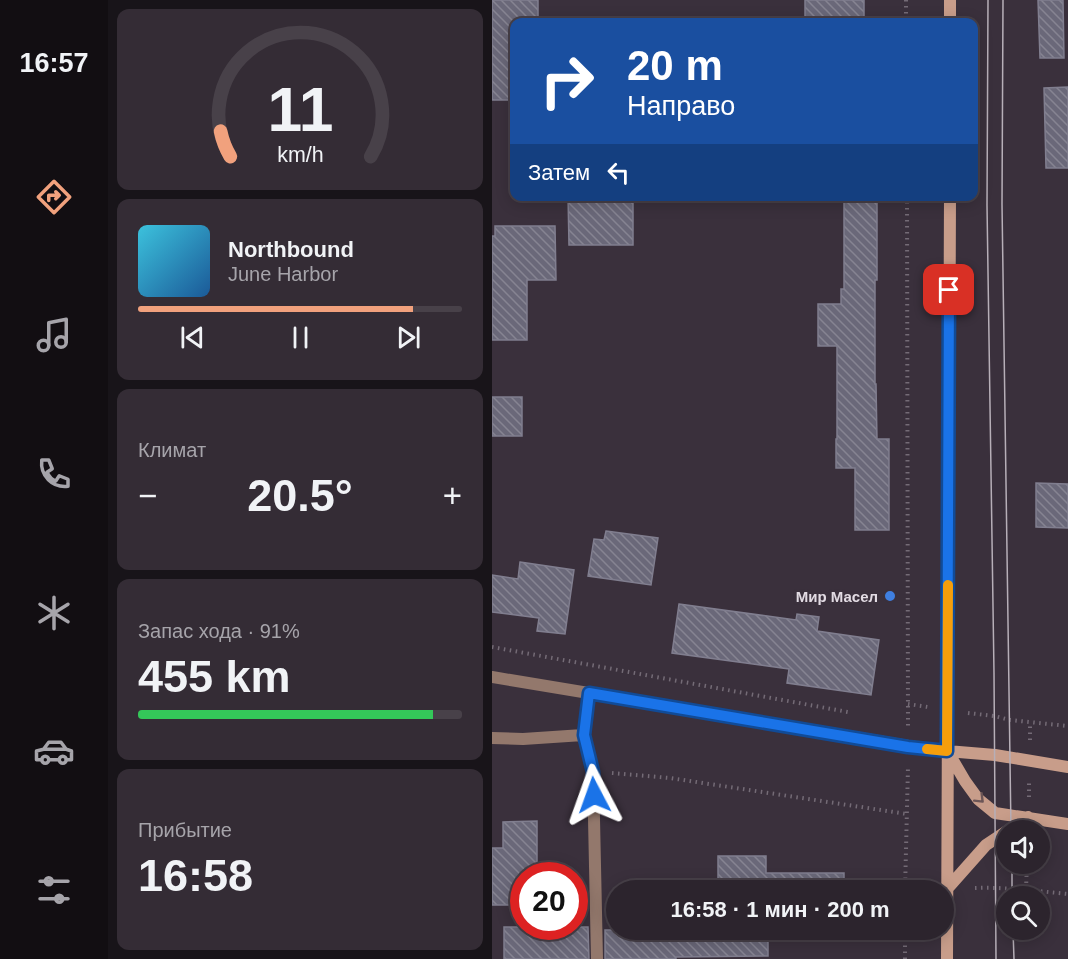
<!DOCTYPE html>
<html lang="ru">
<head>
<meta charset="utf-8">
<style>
	:root { --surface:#2c242d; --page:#342c35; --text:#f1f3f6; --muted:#a6a4aa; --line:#484149; --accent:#f1a17d }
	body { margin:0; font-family:Arial,sans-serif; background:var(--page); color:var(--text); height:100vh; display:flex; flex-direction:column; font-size:22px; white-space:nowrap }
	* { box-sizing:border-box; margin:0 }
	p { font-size:20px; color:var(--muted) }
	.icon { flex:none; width:33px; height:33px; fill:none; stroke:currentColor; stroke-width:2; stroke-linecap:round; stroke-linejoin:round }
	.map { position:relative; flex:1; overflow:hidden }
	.panel { display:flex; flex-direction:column; gap:9px; padding:9px; background:#181419; width:384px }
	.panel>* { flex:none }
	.top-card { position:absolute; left:18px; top:18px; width:468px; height:183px; border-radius:12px; box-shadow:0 3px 15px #0003,0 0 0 2px var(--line); background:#1a4fa0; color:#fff; overflow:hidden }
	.buttons { position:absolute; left:504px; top:820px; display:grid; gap:12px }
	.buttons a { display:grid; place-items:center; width:54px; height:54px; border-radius:50%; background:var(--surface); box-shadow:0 3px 15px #0003,0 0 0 2px var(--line); font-size:30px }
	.speed { position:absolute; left:18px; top:862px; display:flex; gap:12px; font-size:30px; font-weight:700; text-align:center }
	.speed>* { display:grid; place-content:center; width:78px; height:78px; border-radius:50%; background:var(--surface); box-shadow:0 3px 15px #0003,0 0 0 2px var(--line); line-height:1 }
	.speed .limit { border:9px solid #d22; background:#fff; color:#111 }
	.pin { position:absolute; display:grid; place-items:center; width:51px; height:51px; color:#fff; margin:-26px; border-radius:12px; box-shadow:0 3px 9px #0006 }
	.me { position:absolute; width:66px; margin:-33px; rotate:356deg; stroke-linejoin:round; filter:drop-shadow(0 0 4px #0008) }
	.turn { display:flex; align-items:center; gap:21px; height:126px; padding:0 18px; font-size:27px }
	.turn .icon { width:78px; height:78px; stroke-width:2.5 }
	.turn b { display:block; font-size:42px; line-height:51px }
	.then { display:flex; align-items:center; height:57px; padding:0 18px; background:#0003; gap:12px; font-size:22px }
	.big { font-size:45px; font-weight:700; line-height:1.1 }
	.panel .widget { flex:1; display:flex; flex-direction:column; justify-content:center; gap:9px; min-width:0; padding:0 21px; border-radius:12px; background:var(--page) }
	.panel .dial { align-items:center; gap:0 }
	.dial svg { height:156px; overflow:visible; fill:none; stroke:var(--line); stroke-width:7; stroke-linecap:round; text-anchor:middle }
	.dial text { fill:var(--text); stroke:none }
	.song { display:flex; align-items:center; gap:18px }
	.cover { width:72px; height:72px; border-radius:9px; background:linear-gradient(135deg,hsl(190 70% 55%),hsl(210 70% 35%)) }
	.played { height:6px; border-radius:3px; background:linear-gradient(90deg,var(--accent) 85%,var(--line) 85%) }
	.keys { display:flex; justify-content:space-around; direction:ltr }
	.heat { display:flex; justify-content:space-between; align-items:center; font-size:33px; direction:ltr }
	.charge { height:9px; border-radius:4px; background:linear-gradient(90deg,#34c759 91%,var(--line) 0) }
	.trip { position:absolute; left:114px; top:880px; width:348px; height:60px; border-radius:30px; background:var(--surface); box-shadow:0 3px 15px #0003,0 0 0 2px var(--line); font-weight:700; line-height:60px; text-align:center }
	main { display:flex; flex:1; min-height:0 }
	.dock { display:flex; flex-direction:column; width:108px; justify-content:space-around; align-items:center; background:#120e12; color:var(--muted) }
	.dock .icon { width:42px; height:42px }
	.dock .on { color:var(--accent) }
	.dock b { font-size:27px; color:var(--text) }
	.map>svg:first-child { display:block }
	.building { fill:url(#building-back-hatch); stroke:#807e8f; stroke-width:1.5 }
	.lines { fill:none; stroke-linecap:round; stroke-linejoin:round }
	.path { stroke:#746b76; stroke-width:4; stroke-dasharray:1.5 4.5; stroke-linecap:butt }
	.service { stroke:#93786c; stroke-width:12 }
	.minor { stroke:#93786c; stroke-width:12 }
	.secondary { stroke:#c89d8a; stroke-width:12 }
	.tram { stroke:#b7afb8; stroke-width:1.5 }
	.oneway { stroke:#6c5657 }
	.route-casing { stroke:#114b97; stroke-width:15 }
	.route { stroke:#1a73e8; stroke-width:10 }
	.slow { stroke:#f59e0b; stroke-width:10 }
	.shop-dot { fill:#3f7fe0; stroke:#3a303c; stroke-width:2 }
	.labels { text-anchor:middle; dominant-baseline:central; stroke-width:6; stroke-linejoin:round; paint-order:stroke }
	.poi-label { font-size:15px; font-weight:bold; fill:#e2dbe3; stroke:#3a303c; text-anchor:end }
</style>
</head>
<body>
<main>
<nav class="dock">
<b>16:57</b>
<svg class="icon on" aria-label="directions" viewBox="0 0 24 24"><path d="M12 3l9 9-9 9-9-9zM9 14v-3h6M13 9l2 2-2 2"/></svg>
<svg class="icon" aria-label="music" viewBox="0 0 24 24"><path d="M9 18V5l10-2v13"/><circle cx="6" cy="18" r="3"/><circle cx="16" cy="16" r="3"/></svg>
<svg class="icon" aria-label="phone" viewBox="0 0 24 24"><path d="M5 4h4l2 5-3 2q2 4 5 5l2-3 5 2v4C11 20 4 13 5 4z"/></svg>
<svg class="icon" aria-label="climate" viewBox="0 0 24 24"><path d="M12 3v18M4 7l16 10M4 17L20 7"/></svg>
<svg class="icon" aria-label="car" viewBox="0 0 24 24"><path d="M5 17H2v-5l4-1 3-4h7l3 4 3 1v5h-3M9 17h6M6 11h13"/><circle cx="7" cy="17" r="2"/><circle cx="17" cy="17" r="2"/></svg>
<svg class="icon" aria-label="filters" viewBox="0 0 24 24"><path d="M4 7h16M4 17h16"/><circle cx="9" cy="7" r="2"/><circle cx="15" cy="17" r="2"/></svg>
</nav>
<section class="panel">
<div class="widget dial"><svg viewBox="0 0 100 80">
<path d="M14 69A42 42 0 1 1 86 69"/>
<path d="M14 69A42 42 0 0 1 9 56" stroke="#f1a17d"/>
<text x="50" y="56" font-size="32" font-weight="700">11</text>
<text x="50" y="72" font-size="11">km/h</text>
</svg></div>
<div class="widget">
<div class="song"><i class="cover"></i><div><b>Northbound</b><p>June Harbor</p></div></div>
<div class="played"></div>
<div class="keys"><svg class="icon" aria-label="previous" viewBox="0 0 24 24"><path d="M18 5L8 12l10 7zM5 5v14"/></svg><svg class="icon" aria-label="pause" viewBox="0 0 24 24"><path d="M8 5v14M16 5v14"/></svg><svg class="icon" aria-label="next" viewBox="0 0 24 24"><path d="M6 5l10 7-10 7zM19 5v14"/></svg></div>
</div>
<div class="widget"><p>Климат</p>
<div class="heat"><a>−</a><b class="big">20.5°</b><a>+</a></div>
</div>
<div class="widget"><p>Запас хода · 91%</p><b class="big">455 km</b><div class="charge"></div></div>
<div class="widget"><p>Прибытие</p><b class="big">16:58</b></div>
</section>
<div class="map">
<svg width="576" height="959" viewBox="0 0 576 959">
	<defs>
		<pattern id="building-back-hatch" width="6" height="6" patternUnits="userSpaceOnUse" patternTransform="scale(1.5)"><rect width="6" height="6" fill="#6a6879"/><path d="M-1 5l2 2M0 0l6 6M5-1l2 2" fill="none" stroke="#868492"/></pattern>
	</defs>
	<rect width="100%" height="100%" fill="#3a303c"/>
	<path class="building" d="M0 0H46V22H22V100H0Z
		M313 0H372V22H313Z
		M546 0H571L572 58H548Z
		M576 87V168H554L552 88Z
		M76 196H141V245H77Z
		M352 196H385V280H383V384H384L385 439H397V530H363V468H344V439H345V346H326V304H349V289H352Z
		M3 226H63L64 280H35V340H0V236H3Z
		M0 397H30V436H0Z
		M544 483 576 484V528L544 527Z
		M114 531 166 538 159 585 96 576 102 539 112 540Z
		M28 562 82 570 73 634 45 631 47 618 0 612V575L26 579Z
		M187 604 304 620 305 614 327 617 325 631 387 640 379 695 295 683 297 669 180 653Z
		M45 821V876H32V905H0V848H11V822Z
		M226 856H274V873H352V891H226Z
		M12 927H96L97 959H12Z
		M113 930H353V933H276V956L184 957V959H113Z"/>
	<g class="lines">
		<path class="path" d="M414 0V22
			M415 196 416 727
			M0 647 356 712
			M416 704 436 707
			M476 713 502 716 518 720 576 726
			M538 740V722
			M120 773 178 778 415 814
			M537 797V781
			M483 888C514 887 545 891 576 894
			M534 889 535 864
			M413 890H436
			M413 891 416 767
			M413 959V930"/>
		<path class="service" d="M97 693 91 735 101 772 105 959
			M0 738 31 739 91 735"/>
		<path class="minor" d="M0 677 416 746 455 751"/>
		<path class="secondary" d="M458 22V0
			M455 751 503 755 576 767
			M456 752 473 781 486 799 503 813 576 824
			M455 889 494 845 536 817
			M455 959 458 196"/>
		<path class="tram" d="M496 0 495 205 502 673 504 959
			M511 0 510 204 519 831
			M520 864V897
			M521 930 522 959"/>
	</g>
	<defs><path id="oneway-chevron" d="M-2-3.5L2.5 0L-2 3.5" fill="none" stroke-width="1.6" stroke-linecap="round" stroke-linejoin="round" transform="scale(1.5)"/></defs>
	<use class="oneway" href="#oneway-chevron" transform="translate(488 799) rotate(45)"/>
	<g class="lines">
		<defs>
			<path id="route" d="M102 795 101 772 92 735 97 693 416 747 455 751 457 290"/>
		</defs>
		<use href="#route" class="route-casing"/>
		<use href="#route" class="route"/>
		<path class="slow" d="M435 749 455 751 456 585"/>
	</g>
	<circle class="shop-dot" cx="398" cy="596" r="6"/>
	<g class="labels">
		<g class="poi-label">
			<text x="386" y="596">Мир Масел</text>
		</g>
	</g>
</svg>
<div class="buttons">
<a><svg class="icon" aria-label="sound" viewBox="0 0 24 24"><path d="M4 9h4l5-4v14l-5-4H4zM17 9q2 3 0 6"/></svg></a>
<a><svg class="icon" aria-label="search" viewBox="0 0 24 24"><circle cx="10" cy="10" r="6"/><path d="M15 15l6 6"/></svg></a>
</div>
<div class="speed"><div class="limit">20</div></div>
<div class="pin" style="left:457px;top:290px;background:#d93025"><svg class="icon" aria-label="arrive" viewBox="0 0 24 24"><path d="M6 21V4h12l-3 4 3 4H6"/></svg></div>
<svg class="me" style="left:102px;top:795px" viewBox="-20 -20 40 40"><path d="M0-17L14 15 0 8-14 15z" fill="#1a73e8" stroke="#fff" stroke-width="4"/></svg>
<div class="trip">16:58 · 1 мин · 200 m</div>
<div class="top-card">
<div class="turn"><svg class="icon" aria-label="right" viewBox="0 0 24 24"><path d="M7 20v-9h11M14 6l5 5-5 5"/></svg><div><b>20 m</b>Направо</div></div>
<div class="then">Затем<svg class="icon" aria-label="left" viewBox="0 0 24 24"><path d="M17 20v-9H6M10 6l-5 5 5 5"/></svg></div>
</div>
</div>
</main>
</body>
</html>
